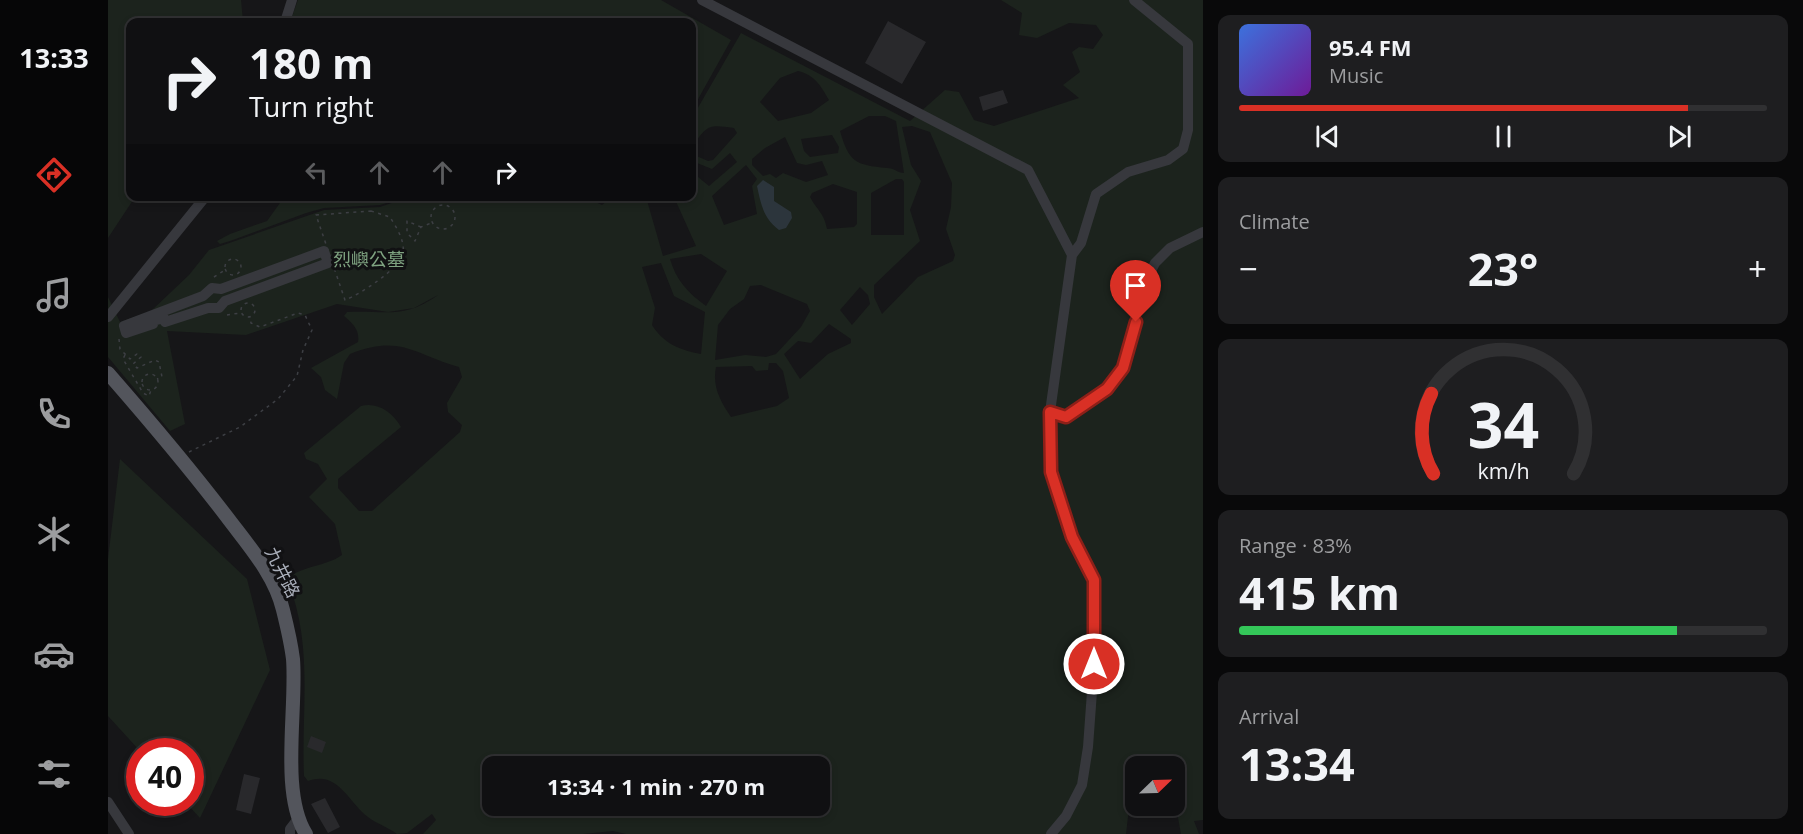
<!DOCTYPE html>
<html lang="en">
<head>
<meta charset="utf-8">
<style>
	:root { --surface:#101012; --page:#1e1e20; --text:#f1f3f6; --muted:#9c9d9f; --line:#303032; --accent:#d93025 }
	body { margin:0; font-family:"Open Sans","Noto Sans TC",sans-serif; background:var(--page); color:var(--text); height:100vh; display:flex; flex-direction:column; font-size:22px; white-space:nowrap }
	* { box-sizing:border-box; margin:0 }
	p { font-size:20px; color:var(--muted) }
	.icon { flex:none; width:33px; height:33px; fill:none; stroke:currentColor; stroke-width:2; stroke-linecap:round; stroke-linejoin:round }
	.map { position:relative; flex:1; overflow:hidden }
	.drawer { display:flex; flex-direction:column; gap:15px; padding:15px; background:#09090a; width:600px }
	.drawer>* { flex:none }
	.top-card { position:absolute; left:18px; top:18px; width:570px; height:183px; border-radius:12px; box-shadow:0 3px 9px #0003,0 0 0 2px var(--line); background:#101012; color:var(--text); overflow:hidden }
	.needle { width:39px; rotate:67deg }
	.buttons { position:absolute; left:1017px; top:756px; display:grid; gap:12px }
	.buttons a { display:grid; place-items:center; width:60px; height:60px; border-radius:12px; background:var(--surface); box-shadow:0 3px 9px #0003,0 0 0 2px var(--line); font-size:30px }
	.speed { position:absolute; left:18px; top:738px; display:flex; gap:12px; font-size:30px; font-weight:700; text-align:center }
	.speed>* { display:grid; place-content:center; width:78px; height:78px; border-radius:50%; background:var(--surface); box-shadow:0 3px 9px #0003,0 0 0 2px var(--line); line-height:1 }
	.speed .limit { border:9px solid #d22; background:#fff; color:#111 }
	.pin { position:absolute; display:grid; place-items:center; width:51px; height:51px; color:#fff; margin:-62px -26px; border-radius:50% 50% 50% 0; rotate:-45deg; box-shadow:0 0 6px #0007 }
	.pin .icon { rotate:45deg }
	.me { position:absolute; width:66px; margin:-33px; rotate:0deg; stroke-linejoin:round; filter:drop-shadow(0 0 4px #0008) }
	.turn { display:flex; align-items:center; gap:21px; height:126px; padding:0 24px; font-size:27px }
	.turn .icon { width:78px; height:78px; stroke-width:2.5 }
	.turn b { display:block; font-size:42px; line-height:51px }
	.lanes { display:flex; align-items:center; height:57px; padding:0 24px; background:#0003; justify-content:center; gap:30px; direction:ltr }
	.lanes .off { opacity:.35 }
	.big { font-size:45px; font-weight:700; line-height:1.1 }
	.drawer .widget { flex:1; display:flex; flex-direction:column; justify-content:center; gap:9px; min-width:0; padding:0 21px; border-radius:12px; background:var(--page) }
	.drawer .dial { align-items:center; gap:0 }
	.dial svg { height:156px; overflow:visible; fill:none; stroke:var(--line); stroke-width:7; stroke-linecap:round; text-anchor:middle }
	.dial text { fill:var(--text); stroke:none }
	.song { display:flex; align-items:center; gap:18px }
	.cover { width:72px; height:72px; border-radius:9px; background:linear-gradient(135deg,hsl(220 70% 55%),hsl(280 70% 35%)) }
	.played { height:6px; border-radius:3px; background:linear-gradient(90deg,var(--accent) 85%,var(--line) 85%) }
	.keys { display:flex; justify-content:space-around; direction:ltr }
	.heat { display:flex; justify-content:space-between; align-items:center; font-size:33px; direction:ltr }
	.charge { height:9px; border-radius:4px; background:linear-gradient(90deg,#34c759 83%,var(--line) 0) }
	.trip { position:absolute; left:374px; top:756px; width:348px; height:60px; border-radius:12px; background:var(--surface); box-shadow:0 3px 9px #0003,0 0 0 2px var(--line); font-weight:700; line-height:60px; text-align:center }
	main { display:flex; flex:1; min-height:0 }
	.menu { display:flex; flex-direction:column; width:108px; justify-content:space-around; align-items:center; background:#060607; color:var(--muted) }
	.menu .icon { width:42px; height:42px }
	.menu .on { color:var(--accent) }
	.menu b { font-size:27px; color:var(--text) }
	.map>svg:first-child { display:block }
	.green { fill:#1c231d; fill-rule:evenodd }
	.water { fill:#2c353c }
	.building { fill:#29292c }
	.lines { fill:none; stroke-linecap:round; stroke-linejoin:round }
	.path { stroke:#3d3f44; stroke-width:1.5; stroke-dasharray:3 4.5; stroke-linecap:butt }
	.minor { stroke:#37383d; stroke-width:10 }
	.major { stroke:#53555c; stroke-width:14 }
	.route-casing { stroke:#8d1f18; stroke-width:15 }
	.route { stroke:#d93025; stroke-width:10 }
	.labels { text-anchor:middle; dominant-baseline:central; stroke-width:6; stroke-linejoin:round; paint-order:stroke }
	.park-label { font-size:18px; fill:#7fa381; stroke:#111113 }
	.street-label { font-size:18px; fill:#a8adb8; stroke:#111113 }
</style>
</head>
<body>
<main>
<nav class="menu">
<b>13:33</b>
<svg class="icon on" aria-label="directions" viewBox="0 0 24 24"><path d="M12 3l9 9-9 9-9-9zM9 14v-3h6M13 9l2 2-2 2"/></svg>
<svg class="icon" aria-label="music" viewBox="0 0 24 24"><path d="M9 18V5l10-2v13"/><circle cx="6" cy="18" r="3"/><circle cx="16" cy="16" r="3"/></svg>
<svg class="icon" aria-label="phone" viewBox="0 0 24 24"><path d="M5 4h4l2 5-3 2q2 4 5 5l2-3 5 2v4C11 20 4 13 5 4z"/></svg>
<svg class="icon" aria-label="climate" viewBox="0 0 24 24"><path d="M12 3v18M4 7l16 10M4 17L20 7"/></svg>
<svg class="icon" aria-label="car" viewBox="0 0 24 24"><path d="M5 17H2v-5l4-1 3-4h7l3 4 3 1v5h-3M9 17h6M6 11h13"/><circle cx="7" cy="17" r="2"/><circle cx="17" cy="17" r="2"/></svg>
<svg class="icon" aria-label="filters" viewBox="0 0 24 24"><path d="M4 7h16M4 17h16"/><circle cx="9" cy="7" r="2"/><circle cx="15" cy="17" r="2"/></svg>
</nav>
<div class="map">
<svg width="1095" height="834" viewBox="0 0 1095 834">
	<rect width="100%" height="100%" fill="#161618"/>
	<path class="green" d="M0 0H133L135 22H22V196L27 197 0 238Z
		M190 0H553L623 40 584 110V22H182Z
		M893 0H1095V820L1086 821 1091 834H1073L1067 801 1066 766H1028L1027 796 1021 808 1018 834H518L505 831 475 834H315L328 820 324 814 299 833 289 834C280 827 269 824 260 817 240 802 230 770 200 781L196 776C193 708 206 645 179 579 195 565 217 567 234 555L227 524 201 497 219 479 210 464 198 459 196 453 253 406C270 402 284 412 293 427L230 479V488L251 511H264L352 432 354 425 340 412 339 403 354 377 351 367C305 354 293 334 242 354L236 363 229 399 217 390 213 377 203 368 250 342C252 330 245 324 236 316L239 312C277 310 295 320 330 295L306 308 280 312 229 304 138 335 59 331 77 424 62 431 0 357V297L12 322 43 311 81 275 101 250 216 210 272 207 301 197H348L353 200 361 196 476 197 494 205 504 197H538L555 256 588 246 566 197 584 196V172L601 186 629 162 622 153 604 169 584 161V154L600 161 605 160 629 133 626 128C600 124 600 125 584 146V118L633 33 802 121 837 90 851 92 866 120 886 126 971 98 955 85 972 72 964 52 971 47 985 49 995 35 988 25 961 23 929 38 911 35 914 13ZM690 71C707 75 713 86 721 100L703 113 670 121 652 102 672 78ZM761 116H777L788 121 796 173C790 173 786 168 779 168 747 165 741 162 732 131ZM804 126 822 132 844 183 843 207 838 229 847 255 845 261 810 277 774 314 766 297V285L812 241 802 210 813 181 803 165 794 127ZM724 135 731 147 730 153 702 157 696 151 693 139ZM677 137 689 163 698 165 714 161 720 175 698 182 675 173 668 178 662 174 655 176 644 165V159L657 148ZM638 165 649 179 644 186 649 214 616 225 604 196ZM788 179H794L796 182V235H763V193ZM725 184 749 192V224L746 227 719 229C716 213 709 210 702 197L704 193ZM593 254 619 271 598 306C580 293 568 280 562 259ZM553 263 566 296 597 312 593 354C572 350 556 344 544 325L547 308 534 267ZM653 285 699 304 702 311 693 327 668 354 658 357 637 355 607 360 610 325 622 309 636 299 642 286ZM752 287 760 295 762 304 744 325 732 310ZM721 324 743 339V343L720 354 692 379 676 354 690 341 703 343ZM661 363H668L675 371 681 398 669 406 623 417C612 401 604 386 608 367L644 366 648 371 660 370ZM384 766H711V806H384Z
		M177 196H299V197L272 205 216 208 198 213 122 241 112 244 109 241 122 234 159 221Z
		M12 459 139 579 162 670 92 818 78 803 82 802V752L32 751 0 716V559Z"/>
	<path class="water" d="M655 180 666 187V201L683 212 684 218 678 228 671 230C655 218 653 204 649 186Z"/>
	<path class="building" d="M780 21 818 42 794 84 757 63Z
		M895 90 900 103 875 111 871 97Z
		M203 736 218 742 214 753 199 747Z
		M136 774 152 778 143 814 128 810Z
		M217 798 232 827 220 833 203 804Z"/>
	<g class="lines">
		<path class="path" d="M323 217a12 12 0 1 1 24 0a12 12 0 1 1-24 0Z
			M263 211 282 217C288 227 297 240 295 253 293 268 251 295 237 300L208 215Z
			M313 227 299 221V233L307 241 313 227 323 223
			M117 267a8 8 0 1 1 16 0a8 8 0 1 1-16 0Z
			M106 277 117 270
			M133 310a7 7 0 1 1 14 0a7 7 0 1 1-14 0Z
			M119 315 132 313
			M11 339 12 349 22 359 29 354 33 357 25 364 29 368 47 360 51 362 54 377 49 379
			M17 355 15 359 35 393 41 396 43 390
			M34 382a8 8 0 1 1 16 0a8 8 0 1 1-16 0Z
			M81 452 132 427 170 399 189 376 195 350 204 330 197 315 190 313 152 327 143 323 142 318"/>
		<path class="minor" d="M594 0 920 170 964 255 942 412 943 472 964 537 986 580V664L980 747 974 785 958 816 943 834
			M177 22 184 0
			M216 251 220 263 117 301 111 308H100L57 322 56 318 45 321V324L18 333 16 326 95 296 104 288 113 289Z
			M964 255 973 243 988 194 1020 172 1060 160 1075 149 1080 130V44L1026 0
			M0 317 98 196
			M942 412 958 417 999 389 1015 368 1035 287 1047 263 1062 248 1095 232
			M0 802 21 834
			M182 834V829L189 820"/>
		<path class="major" d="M0 373C41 420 81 467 119 517 140 545 167 575 175 610 179 626 183 643 185 659 189 709 172 793 198 834"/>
	</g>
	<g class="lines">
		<defs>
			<path id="route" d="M986 664V580L964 537 943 472 942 412 958 417 999 389 1015 368 1028 322"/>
		</defs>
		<use href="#route" class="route-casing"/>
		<use href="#route" class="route"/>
	</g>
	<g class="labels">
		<g class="park-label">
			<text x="261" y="259">烈嶼公墓</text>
		</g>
		<g class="street-label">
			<text transform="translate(175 572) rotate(63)">九井路</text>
		</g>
	</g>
</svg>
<div class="buttons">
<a><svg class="needle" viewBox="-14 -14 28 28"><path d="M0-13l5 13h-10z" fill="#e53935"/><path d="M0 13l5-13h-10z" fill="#9c9d9f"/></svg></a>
</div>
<div class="speed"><div class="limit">40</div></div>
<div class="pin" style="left:1028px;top:322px;background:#d93025"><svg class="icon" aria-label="arrive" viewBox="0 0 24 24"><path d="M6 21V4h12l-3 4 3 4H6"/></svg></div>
<svg class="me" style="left:986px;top:664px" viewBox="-20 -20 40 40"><circle r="17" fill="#d93025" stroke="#fff" stroke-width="3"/><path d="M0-11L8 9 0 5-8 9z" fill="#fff"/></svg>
<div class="trip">13:34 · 1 min · 270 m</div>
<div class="top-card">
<div class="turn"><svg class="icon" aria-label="right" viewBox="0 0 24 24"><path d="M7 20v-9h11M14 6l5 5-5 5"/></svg><div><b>180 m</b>Turn right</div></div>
<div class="lanes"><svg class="icon off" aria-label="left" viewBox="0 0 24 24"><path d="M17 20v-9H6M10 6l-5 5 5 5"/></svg><svg class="icon off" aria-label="ahead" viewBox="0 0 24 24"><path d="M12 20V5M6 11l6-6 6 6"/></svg><svg class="icon off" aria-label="ahead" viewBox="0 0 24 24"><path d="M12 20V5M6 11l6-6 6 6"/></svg><svg class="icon" aria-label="right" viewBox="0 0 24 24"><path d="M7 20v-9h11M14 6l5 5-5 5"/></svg></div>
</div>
</div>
<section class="drawer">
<div class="widget">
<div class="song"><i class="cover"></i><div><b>95.4 FM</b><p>Music</p></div></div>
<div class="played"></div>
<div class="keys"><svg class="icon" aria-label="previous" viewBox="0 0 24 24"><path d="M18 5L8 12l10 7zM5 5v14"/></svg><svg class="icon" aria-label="pause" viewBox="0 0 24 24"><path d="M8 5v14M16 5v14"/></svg><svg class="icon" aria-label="next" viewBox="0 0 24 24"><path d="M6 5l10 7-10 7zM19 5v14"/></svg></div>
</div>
<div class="widget"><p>Climate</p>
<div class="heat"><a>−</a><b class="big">23°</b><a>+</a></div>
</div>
<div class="widget dial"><svg viewBox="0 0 100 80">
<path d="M14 69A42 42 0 1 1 86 69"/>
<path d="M14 69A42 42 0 0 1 13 28" stroke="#d93025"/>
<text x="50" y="56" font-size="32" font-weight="700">34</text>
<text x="50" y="72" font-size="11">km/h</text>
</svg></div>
<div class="widget"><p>Range · 83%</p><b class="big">415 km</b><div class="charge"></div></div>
<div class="widget"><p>Arrival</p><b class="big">13:34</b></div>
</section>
</main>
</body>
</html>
